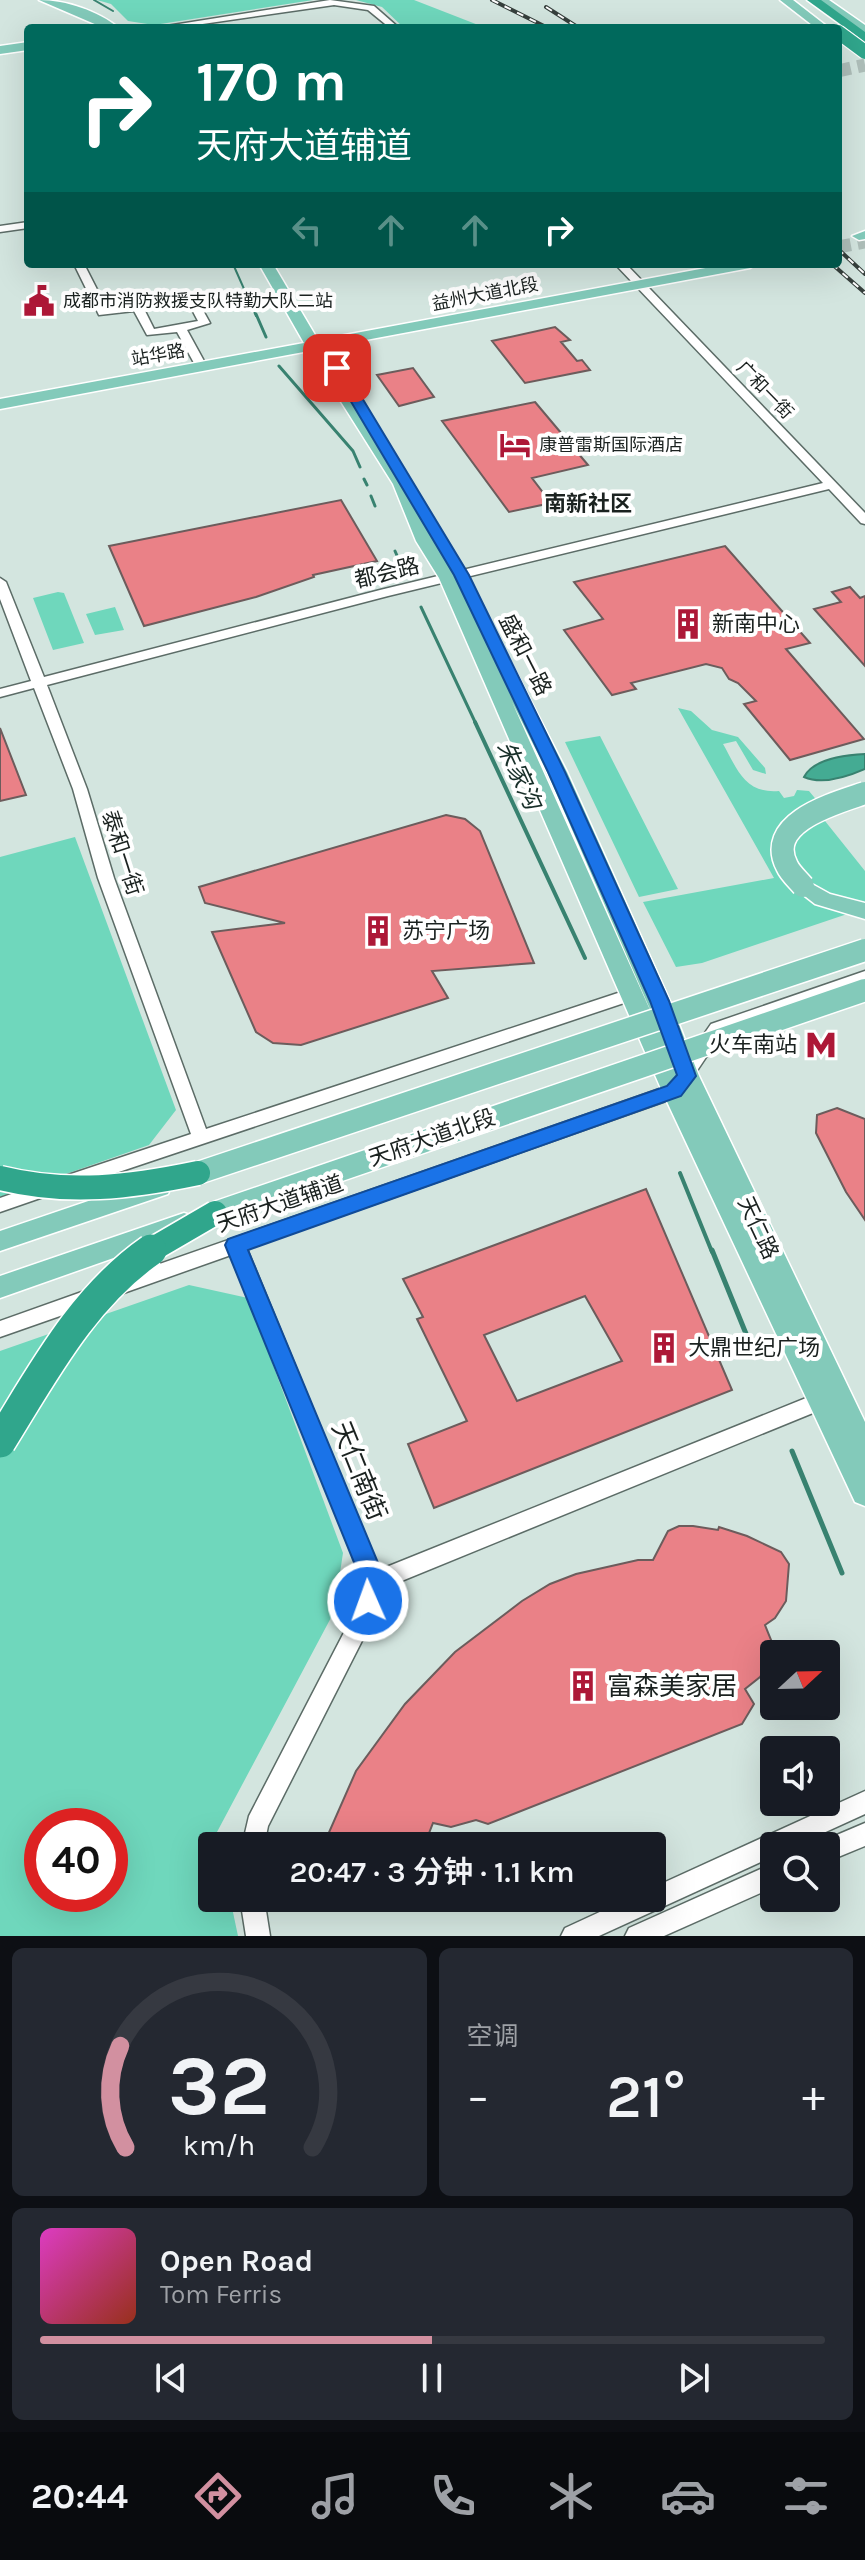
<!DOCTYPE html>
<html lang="zh">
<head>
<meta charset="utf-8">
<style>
	:root { --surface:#171b24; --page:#242831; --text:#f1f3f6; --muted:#9ea1a6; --line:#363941; --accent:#d290a0 }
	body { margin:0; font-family:Karla,"Noto Sans SC",sans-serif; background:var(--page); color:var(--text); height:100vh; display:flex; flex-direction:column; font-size:30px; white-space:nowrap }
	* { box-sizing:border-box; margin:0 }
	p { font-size:26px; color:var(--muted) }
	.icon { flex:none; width:44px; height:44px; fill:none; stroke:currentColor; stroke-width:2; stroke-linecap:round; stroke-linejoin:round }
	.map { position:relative; height:1936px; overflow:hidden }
	.sheet { display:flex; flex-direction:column; gap:12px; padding:12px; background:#0d0f14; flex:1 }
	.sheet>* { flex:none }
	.hud { position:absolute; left:24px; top:24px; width:818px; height:244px; border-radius:8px; box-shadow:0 8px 32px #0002; background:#00695c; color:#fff; overflow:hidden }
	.needle { width:52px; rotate:68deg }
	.buttons { position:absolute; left:760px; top:1640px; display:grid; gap:16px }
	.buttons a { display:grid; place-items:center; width:80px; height:80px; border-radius:8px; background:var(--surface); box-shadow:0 8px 32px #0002; font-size:40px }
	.speed { position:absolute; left:24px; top:1808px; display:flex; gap:16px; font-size:40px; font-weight:700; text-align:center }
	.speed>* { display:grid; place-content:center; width:104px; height:104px; border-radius:50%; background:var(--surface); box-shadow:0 8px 32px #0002; line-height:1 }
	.speed .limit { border:12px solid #d22; background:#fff; color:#111 }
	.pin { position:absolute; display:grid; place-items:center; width:68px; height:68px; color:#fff; margin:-34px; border-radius:16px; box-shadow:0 4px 12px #0006 }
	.me { position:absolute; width:88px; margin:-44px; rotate:358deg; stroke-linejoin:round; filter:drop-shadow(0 0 6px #0008) }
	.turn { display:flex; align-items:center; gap:28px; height:168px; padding:0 40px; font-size:36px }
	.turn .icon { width:104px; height:104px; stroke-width:2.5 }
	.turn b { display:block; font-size:56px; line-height:68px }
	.lanes { display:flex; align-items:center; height:76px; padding:0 40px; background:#0003; justify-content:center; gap:40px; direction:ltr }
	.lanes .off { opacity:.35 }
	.big { font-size:60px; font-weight:600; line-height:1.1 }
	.sheet .tile { flex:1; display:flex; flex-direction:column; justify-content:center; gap:12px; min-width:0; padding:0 28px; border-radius:12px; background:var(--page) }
	.sheet .dial { align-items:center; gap:0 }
	.dial svg { height:208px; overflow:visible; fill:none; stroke:var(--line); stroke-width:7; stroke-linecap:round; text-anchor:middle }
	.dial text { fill:var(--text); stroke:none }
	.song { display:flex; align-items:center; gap:24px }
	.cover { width:96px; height:96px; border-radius:12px; background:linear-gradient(135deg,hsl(310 70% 55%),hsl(10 70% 35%)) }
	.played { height:8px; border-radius:4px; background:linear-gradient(90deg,var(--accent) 50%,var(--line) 50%) }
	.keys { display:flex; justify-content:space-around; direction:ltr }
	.heat { display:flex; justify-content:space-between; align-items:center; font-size:44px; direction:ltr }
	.sheet .tiles { flex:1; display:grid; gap:12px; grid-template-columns:1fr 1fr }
	.tile:last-child { grid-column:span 2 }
	.trip { position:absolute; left:198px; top:1832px; width:468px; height:80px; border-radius:8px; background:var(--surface); box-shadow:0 8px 32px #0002; font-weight:600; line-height:80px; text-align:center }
	.dock { display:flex; height:128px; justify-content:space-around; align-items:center; background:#090b0e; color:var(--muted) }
	.dock .icon { width:56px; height:56px }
	.dock .selected { color:var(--accent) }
	.dock b { font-size:36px; color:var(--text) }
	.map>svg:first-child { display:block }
	.green { fill:#6fd7bc; fill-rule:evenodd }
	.water { fill:#44ab93; stroke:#388270; stroke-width:2 }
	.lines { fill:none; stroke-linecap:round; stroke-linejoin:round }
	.stream-far3 { stroke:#388270; stroke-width:2 }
	.stream-far2 { stroke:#388270; stroke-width:3 }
	.stream-far1 { stroke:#388270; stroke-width:4 }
	.stream { stroke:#388270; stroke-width:5 }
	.building { fill:#ea8187; stroke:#6c5c5c; stroke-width:2; fill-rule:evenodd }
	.major-tunnel { stroke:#aebeb9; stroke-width:13; stroke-dasharray:13 7; stroke-linecap:butt }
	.minor-casing { stroke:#5c6c67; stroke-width:3 }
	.major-casing { stroke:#fff; stroke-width:3 }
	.highway-casing { stroke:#fff; stroke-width:3 }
	.minor { fill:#fff; fill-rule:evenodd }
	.major { fill:#83caba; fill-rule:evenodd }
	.highway { fill:#30a68c; fill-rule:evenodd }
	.rail-casing { stroke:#363f3c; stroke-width:4 }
	.rail { stroke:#fff; stroke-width:2; stroke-dasharray:7; stroke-linecap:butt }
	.major-bridge-casing { stroke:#fff; stroke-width:25; stroke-linecap:butt }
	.highway-bridge-far2-casing { stroke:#fff; stroke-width:16; stroke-linecap:butt }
	.highway-bridge-far1-casing { stroke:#fff; stroke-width:27; stroke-linecap:butt }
	.highway-bridge-casing { stroke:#fff; stroke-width:34; stroke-linecap:butt }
	.major-bridge { stroke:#83caba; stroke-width:22 }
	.highway-bridge-far2 { stroke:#30a68c; stroke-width:14 }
	.highway-bridge-far1 { stroke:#30a68c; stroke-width:24 }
	.highway-bridge { stroke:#30a68c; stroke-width:31 }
	.route { fill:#1a73e8; stroke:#114b97; stroke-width:2 }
	.labels { text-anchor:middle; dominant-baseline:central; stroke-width:8; stroke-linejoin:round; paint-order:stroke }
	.far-street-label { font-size:18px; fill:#1b2220; stroke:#fff }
	.far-poi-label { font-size:18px; fill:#1b2220; stroke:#fff; text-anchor:start }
	.far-quarter-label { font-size:22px; font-weight:bold; fill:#1b2220; stroke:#fff }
	.street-label { font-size:22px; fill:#1b2220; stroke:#fff }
	.poi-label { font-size:22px; fill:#1b2220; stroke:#fff; text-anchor:start }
	.water-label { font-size:24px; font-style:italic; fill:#172e28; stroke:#fff }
	.near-street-label { font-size:26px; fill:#1b2220; stroke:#fff }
	.near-poi-label { font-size:26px; fill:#1b2220; stroke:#fff; text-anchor:start }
</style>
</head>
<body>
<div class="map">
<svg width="865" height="1936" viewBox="0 0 865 1936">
	<rect width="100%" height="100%" fill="#d3e5df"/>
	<path class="green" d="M97 0H313L154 25 128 21 111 4Z
		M356 0H414L486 28H404L382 7Z
		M58 592 64 593 84 643 53 650 33 598Z
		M115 607 124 630 95 635 86 614Z
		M678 708 691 711 712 730 738 737 765 768 766 774 753 770 736 741 723 744C737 768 744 794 779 791L784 798 794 796 797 790 809 791 819 803 797 819 825 821 865 871V908L702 963 676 967 643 902 774 878Z
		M600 736 678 889 639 897 565 742Z
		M75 837 176 1110 149 1145 0 1197V857Z
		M189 1285 248 1298 343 1553 334 1612 217 1832 219 1846H212V1898H230L238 1936H0V1351ZM42 1826H110V1894H42Z"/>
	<path class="water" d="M865 754V769C847 777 822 785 804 777 813 759 846 755 865 754Z"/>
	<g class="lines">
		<path class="stream-far3" d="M94 0 113 11
			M233 264 256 316"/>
		<path class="stream-far2" d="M256 314 266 337
			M279 366 353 451 360 467
			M364 479 367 485
			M371 496 375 506
			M395 551 402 567
			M421 607 476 724"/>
		<path class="stream-far1" d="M475 722 585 958
			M680 1173 712 1252"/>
		<path class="stream" d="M712 1250 753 1351
			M792 1451 842 1573"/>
	</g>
	<path class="building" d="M555 327 570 340 561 342 577 361 582 360 590 370 525 383 492 341Z
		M413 368 434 397 399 406 377 375Z
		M535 402 588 465 532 478 551 503 509 512 442 421Z
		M341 500 377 561 313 575 314 577 256 597 144 626 109 546Z
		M725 546 810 643 786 649 864 739 790 760 744 704 756 701 738 683 729 679 722 668 706 664 631 683 636 689 612 695 564 630 603 619 574 582Z
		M850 587 860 598 865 596V666L814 609 841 602 832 592Z
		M0 728 26 795 0 801Z
		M446 815 465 819 480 831 534 963 432 971 448 998 301 1045 273 1043 256 1032 212 932 285 923 205 903 199 887Z
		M837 1108 865 1119V1220L846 1192 816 1133 817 1115Z
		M646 1189 732 1390 434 1508 408 1444 467 1421 417 1319 423 1317 403 1279ZM585 1296 622 1361 517 1401 484 1335Z
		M693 1526 718 1530 719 1527 747 1536 781 1552 789 1564 786 1601 775 1618 765 1625 773 1645 771 1660 760 1677 745 1689 754 1704 742 1724 488 1824 476 1820 451 1827 433 1823 424 1846H323L356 1771 405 1704 455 1652 522 1601 550 1584 576 1574 638 1560H653L668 1531 679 1526Z"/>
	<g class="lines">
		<path class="major-tunnel" d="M838 71 865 65
			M838 247 865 242"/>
		<defs>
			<path id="minor" d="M330 0 374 6 399 28H390L368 10 334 5 175 28H154Z
				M28 222V228L0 232V226Z
				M74 264H84L107 309 195 296 210 323 187 330 204 361 202 363H194L177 332 147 335 134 311 99 315ZM188 302 198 321 154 329 144 309Z
				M615 264H626L865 513V524L861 523 829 489 388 596 47 685 87 789 114 878 206 1129 633 988 648 992 650 996 648 1000H633L68 1189 62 1187 59 1182 62 1177 191 1134 98 878 73 789 34 688 0 697V689L31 681 0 599V578L6 582 44 677 380 590 823 483Z
				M865 971V983L723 1032 680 1096 247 1249 379 1570 821 1392 828 1389 835 1392 838 1398 835 1404 382 1589 369 1627 268 1826 264 1846H242L249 1816 352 1617 364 1582 231 1255 118 1295 111 1293 109 1287 111 1281 668 1086 711 1024Z
				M46 1182 52 1184 55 1189 52 1194 0 1212V1198Z
				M93 1288 100 1290 102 1296 100 1302 0 1337V1321Z
				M865 1791V1814L795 1846H774V1856L599 1936H561L565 1928 630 1898H652V1888Z
				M865 1823V1846L826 1862V1846H817L818 1843Z
				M774 1863V1887L664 1936H625L629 1928Z
				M240 1898H264L270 1936H246Z"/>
			<path id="major" d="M39 0C66 0 98 11 119 28H104Z
				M780 0H793L829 28H816Z
				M816 0H829L865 25V35Z
				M28 42V50L0 54V46Z
				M865 231V239L859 240 852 236Z
				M259 264H273L318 340 727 264H757L750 268 323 348 409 484 434 541 457 578 485 640 492 637 501 643 567 772 670 1001 699 1076 865 1422V1506L855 1502 662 1091 439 578 416 541 393 484 309 351 0 409V399L304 343ZM512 702 547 772 659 1030Z
				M803 879 830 894 865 903V919L815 904 792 886 796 881Z
				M159 1177 168 1180 171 1187 168 1194 0 1251V1231Z
				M184 1213 193 1216 196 1223 193 1230 0 1298V1276Z"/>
			<path id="highway" d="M807 0H821L865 32V42Z"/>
		</defs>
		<use href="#minor" class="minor-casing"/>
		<use href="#major" class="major-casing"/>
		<use href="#highway" class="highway-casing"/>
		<use href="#minor" class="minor"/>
		<use href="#major" class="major"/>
		<use href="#highway" class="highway"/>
		<defs>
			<path id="rail" d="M492 0 548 28
				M546 7 579 28
				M838 249 865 274
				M832 264 865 293"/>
		</defs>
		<use href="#rail" class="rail-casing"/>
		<use href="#rail" class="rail"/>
		<defs>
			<path id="major-bridge" d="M803 886C798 880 790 873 787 866 764 822 836 803 865 793
				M198 1173 865 950
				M215 1213 865 990"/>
			<path id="highway-bridge-far2" d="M838 32 865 52"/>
			<path id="highway-bridge-far1" d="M0 1178C68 1195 131 1187 198 1173
				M148 1252 215 1213"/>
			<path id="highway-bridge" d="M0 1442C43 1373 82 1298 151 1250"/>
		</defs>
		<use href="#major-bridge" class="major-bridge-casing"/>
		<use href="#highway-bridge-far2" class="highway-bridge-far2-casing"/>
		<use href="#highway-bridge-far1" class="highway-bridge-far1-casing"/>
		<use href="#highway-bridge" class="highway-bridge-casing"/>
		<use href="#major-bridge" class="major-bridge"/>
		<use href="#highway-bridge-far2" class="highway-bridge-far2"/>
		<use href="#highway-bridge-far1" class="highway-bridge-far1"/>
		<use href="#highway-bridge" class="highway-bridge"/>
	</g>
	<path class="route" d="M337 365 344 368 469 575 565 772 669 1001 696 1076 681 1096 248 1250 386 1582 377 1609 368 1613 360 1609 356 1601 362 1582 225 1245 228 1239 667 1086 677 1075 650 1001 548 772 454 575 331 368Z"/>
	<defs>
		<symbol id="civic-bare" viewBox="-9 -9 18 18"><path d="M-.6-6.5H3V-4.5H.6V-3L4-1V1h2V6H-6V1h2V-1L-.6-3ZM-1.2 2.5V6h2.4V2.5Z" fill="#ad1837" stroke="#fff" stroke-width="2.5" paint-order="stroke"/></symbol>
		<symbol id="hotel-bare" viewBox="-9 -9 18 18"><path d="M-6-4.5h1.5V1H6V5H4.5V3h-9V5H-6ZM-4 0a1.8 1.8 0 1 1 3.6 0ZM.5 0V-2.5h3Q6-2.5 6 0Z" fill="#ad1837" stroke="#fff" stroke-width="2.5" paint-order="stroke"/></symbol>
		<symbol id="building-bare" viewBox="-9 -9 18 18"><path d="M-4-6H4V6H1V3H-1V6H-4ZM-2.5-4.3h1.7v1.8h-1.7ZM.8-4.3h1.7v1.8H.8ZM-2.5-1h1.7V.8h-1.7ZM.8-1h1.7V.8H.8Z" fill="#ad1837" stroke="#fff" stroke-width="2.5" paint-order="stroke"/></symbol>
		<symbol id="metro-bare" viewBox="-9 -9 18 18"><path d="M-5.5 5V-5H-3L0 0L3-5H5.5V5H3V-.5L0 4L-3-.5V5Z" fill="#ad1837" stroke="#fff" stroke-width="2.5" paint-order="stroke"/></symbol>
	</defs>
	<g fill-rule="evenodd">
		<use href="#civic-bare" x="17" y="279" width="44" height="44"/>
		<use href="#hotel-bare" x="493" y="423" width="44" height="44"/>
		<use href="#building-bare" x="666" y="602" width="44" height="44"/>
		<use href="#building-bare" x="356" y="909" width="44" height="44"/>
		<use href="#metro-bare" x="799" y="1023" width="44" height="44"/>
		<use href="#building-bare" x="642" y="1326" width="44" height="44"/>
		<use href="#building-bare" x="561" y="1664" width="44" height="44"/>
	</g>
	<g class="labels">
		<g class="far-street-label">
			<text transform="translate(485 294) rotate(-11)">益州大道北段</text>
			<text transform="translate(158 355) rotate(-10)">站华路</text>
			<text transform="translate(765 390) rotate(46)">广和一街</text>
		</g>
		<g class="far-poi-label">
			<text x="63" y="301">成都市消防救援支队特勤大队二站</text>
			<text x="539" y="445">康普雷斯国际酒店</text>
		</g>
		<g class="far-quarter-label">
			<text x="588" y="504">南新社区</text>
		</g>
		<g class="street-label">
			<text transform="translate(387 573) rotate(-14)">都会路</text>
			<text transform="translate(525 655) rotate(63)">盛和一路</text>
			<text transform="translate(122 853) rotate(72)">泰和一街</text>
			<text transform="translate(432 1138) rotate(-19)">天府大道北段</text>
			<text transform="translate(280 1204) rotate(-19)">天府大道辅道</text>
			<text transform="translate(758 1228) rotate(65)">天仁路</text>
		</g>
		<g class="poi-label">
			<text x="712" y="624">新南中心</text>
			<text x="402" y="931">苏宁广场</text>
			<text x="797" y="1045" text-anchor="end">火车南站</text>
			<text x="688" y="1348">大鼎世纪广场</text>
		</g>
		<g class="water-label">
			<text transform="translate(519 775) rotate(65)">朱家沟</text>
		</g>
		<g class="near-street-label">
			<text transform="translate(359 1471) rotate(68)">天仁南街</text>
		</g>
		<g class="near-poi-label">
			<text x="607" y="1686">富森美家居</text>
		</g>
	</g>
</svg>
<div class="buttons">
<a><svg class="needle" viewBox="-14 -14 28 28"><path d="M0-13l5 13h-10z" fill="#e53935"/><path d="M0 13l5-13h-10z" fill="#9ea1a6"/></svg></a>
<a><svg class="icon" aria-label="sound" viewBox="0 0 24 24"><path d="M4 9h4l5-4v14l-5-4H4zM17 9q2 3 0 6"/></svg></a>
<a><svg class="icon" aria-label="search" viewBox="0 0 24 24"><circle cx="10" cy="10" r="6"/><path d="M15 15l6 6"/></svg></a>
</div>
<div class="speed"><div class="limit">40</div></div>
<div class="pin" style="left:337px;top:368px;background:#d93025"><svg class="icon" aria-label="arrive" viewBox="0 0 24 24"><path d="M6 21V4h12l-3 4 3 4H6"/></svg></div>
<svg class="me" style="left:368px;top:1601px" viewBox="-20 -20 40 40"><circle r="17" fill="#1a73e8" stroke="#fff" stroke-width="3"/><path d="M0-11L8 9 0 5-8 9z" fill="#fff"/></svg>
<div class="trip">20:47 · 3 分钟 · 1.1 km</div>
<div class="hud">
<div class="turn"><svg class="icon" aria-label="right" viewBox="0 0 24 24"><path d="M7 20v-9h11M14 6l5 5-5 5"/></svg><div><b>170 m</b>天府大道辅道</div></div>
<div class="lanes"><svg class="icon off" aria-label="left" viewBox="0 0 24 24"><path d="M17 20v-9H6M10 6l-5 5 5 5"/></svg><svg class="icon off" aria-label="ahead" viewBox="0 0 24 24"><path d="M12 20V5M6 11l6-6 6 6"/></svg><svg class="icon off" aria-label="ahead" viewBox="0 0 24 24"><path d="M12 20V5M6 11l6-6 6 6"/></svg><svg class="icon" aria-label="right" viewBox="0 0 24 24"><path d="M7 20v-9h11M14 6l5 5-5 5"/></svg></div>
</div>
</div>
<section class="sheet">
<div class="tiles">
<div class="tile dial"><svg viewBox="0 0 100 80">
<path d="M14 69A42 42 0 1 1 86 69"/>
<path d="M14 69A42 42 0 0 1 12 30" stroke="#d290a0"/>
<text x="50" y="56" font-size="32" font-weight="700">32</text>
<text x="50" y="72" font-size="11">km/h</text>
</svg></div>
<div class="tile"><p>空调</p>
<div class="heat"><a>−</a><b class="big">21°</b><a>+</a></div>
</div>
<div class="tile">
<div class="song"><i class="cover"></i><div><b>Open Road</b><p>Tom Ferris</p></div></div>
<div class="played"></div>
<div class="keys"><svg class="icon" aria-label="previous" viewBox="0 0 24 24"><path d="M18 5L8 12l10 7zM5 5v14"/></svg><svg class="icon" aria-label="pause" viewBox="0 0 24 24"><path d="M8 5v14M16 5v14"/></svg><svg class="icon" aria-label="next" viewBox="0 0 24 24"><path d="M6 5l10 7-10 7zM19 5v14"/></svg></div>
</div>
</div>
</section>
<nav class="dock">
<b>20:44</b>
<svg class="icon selected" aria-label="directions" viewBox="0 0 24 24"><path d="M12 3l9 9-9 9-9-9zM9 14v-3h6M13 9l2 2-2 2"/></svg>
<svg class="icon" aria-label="music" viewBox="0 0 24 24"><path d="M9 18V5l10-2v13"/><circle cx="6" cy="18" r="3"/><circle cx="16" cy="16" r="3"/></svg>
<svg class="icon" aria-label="phone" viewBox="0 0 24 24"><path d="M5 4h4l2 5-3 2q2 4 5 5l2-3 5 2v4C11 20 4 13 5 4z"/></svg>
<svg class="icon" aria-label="climate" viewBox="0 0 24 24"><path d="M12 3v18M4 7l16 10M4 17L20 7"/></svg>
<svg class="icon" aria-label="car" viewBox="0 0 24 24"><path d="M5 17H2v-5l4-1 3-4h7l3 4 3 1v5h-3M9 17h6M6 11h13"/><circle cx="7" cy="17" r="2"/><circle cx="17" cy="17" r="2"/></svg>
<svg class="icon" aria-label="filters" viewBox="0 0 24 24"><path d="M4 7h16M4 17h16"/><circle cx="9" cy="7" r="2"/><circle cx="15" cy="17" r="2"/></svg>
</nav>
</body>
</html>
